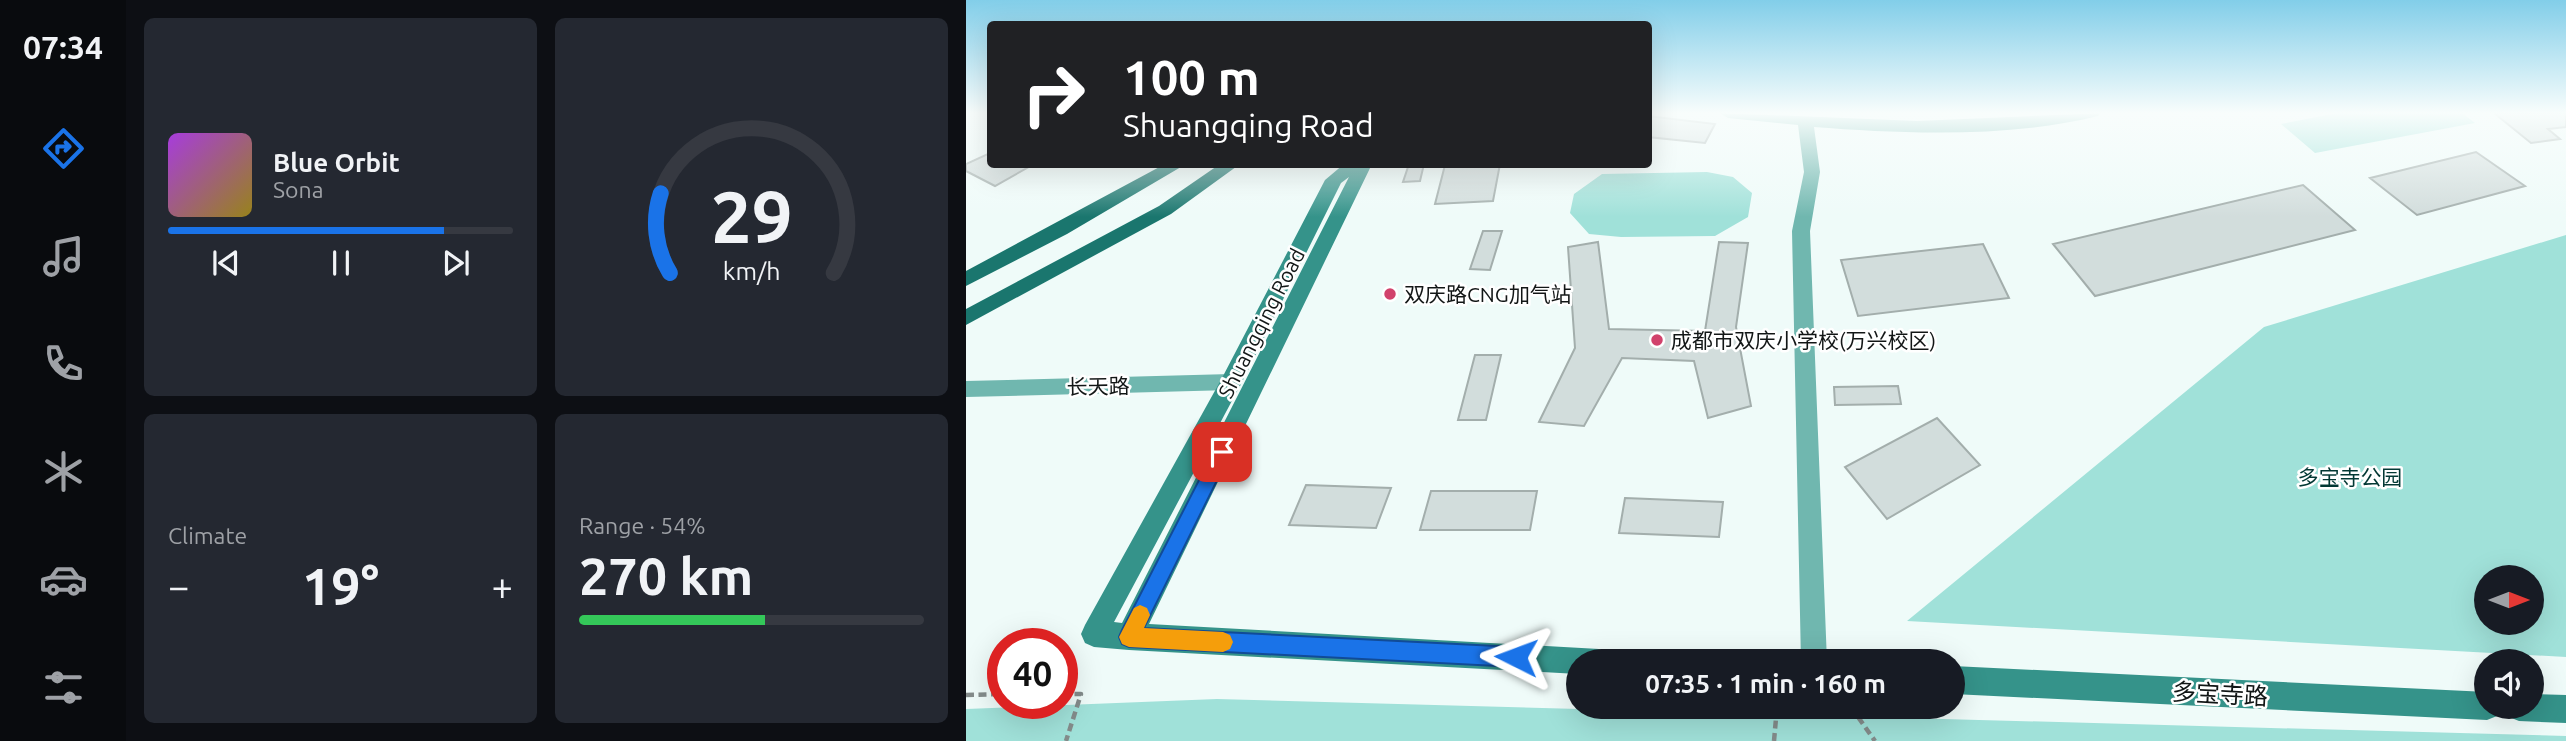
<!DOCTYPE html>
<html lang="en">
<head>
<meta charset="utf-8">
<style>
	:root { --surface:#171b24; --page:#242831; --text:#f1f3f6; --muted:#9ea1a6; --line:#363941; --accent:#1a73e8 }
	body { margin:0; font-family:Ubuntu,"Noto Sans SC",sans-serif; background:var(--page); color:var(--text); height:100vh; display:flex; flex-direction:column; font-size:26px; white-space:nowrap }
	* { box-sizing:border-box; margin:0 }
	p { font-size:23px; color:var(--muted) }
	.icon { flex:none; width:38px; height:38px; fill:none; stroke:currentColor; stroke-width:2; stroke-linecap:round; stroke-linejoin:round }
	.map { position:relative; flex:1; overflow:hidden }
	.panel { display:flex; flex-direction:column; gap:18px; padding:18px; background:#0d0f14; width:840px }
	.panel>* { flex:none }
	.guide { position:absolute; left:21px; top:21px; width:665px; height:147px; border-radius:7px; box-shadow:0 7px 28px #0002; background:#202124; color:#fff; overflow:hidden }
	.needle { width:46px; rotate:90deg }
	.buttons { position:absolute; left:1508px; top:565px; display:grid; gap:14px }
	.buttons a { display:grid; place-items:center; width:70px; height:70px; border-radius:50%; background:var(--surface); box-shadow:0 7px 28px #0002; font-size:35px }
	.speed { position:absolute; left:21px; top:628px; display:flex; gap:14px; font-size:35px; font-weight:700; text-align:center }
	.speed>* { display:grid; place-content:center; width:91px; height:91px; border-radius:50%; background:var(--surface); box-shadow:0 7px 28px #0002; line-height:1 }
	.speed .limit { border:10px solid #d22; background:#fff; color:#111 }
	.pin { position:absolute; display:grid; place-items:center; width:60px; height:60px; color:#fff; margin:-30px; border-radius:14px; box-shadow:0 4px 10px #0006 }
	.me { position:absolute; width:77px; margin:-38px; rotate:273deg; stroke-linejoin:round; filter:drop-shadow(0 0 5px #0008) }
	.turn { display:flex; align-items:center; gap:24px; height:147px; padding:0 21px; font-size:32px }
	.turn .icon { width:91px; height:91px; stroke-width:2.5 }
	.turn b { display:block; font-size:49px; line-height:60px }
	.big { font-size:52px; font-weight:700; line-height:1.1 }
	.panel .tile { flex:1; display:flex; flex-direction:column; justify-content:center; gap:10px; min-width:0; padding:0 24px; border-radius:10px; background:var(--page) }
	.panel .dial { align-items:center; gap:0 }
	.dial svg { height:182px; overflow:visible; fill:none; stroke:var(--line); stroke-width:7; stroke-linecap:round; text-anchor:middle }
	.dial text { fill:var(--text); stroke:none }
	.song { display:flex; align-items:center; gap:21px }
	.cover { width:84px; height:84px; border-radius:10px; background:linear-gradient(135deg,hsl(280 70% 55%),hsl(50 70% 35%)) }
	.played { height:7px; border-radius:4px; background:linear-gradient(90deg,var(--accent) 80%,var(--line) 80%) }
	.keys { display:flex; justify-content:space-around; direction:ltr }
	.heat { display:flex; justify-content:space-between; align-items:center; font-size:38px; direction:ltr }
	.charge { height:10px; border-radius:5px; background:linear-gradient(90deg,#34c759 54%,var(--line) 0) }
	.panel .tiles { flex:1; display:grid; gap:18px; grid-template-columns:repeat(2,1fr) }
	.trip { position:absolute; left:600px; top:649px; width:399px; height:70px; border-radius:35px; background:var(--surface); box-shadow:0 7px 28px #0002; font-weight:700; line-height:70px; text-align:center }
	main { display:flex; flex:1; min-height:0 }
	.tabs { display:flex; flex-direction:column; width:126px; justify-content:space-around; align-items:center; background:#090b0e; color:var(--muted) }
	.tabs .icon { width:49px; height:49px }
	.tabs .active { color:var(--accent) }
	.tabs b { font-size:32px; color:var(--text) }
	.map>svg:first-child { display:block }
	.green { fill:#a0e1d9; fill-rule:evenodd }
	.building { fill:#d2dddc; stroke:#a3aeac; stroke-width:2 }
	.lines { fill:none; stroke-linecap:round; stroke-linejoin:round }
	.path { stroke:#848c8b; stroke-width:4.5; stroke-dasharray:8 4.5; stroke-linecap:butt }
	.street { fill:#70b7af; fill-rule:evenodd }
	.secondary { fill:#35938a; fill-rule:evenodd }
	.primary { fill:#1a766e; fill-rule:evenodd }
	.route { fill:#1a73e8; stroke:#114b97; stroke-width:2 }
	.slow { fill:#f59e0b }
	.poi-dot { fill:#d1426c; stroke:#fff; stroke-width:2.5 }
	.labels { text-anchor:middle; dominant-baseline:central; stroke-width:5; stroke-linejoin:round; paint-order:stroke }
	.poi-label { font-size:21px; fill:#121616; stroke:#fff; text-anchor:start }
	.street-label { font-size:21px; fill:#121616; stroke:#fff }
	.park-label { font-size:21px; fill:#023834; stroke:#fff }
	.near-street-label { font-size:24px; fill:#121616; stroke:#fff }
</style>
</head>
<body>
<main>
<nav class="tabs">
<b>07:34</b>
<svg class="icon active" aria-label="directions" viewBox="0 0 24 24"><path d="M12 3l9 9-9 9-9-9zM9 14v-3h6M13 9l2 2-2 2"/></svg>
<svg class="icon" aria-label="music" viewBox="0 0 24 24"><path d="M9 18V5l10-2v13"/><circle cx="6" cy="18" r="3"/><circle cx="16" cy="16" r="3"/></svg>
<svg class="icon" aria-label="phone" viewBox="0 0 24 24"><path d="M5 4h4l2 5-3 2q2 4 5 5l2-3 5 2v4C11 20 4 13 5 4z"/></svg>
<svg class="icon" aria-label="climate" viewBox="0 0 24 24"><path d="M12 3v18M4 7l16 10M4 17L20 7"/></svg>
<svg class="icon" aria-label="car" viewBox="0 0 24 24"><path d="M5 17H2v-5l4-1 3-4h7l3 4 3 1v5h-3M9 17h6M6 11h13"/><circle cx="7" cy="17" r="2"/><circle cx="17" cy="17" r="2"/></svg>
<svg class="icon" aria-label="filters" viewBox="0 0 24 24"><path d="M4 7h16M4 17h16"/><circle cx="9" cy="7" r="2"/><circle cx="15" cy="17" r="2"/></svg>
</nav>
<section class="panel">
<div class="tiles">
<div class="tile">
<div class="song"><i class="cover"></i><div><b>Blue Orbit</b><p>Sona</p></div></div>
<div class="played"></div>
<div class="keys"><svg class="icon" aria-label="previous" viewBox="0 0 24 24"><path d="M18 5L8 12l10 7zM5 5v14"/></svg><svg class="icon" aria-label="pause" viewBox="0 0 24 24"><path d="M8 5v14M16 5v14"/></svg><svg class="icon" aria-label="next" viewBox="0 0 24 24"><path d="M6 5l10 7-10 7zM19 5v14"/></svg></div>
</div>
<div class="tile dial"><svg viewBox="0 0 100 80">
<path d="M14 69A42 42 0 1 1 86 69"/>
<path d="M14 69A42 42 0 0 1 10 34" stroke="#1a73e8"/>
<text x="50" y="56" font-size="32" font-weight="700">29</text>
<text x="50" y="72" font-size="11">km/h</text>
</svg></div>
<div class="tile"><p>Climate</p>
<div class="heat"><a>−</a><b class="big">19°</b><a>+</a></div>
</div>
<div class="tile"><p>Range · 54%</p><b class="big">270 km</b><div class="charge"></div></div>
</div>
</section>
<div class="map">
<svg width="1600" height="741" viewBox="0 0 1600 741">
	<rect width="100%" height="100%" fill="#effbf9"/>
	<path class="green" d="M1371 113H1496L1509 123 1349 153 1315 124Z
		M741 172 767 177 786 193 782 217 749 236 655 237 623 234 604 213 608 194 636 174Z
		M1600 235V657L941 621 1298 327ZM1521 578H1566V623H1521Z
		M251 699 1600 736V741H0V709Z"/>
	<path class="building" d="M1528 113H1600V127L1582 129 1594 139 1565 143Z
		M682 116 749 124 739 143 682 137Z
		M1510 152 1559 186 1451 215 1404 178Z
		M24 153V164H68L29 186 0 171V164Z
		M443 164H458L454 181 437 182Z
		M534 164 527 201 469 204 479 165Z
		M1337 185 1389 230 1129 296 1087 244Z
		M517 231H536L524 270 504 269Z
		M632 242 643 329 739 331 753 242 782 243 770 327 785 406 742 418 728 361 656 358 618 426 573 422 609 348 602 247Z
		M1017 244 1043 298 892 316 875 260Z
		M509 355H535L520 420H492Z
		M932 386 935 404 869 405 868 387Z
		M971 418 1014 465 921 519 879 467Z
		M340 485 425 488 410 528 323 525Z
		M465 491H571L564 530H454Z
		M659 498 757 502 753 537 653 533Z"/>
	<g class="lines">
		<path class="path" d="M96 694H115L100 741
			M0 695 37 694
			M885 707 909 741
			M808 741 811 707"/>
		<path class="street" d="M754 113 951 121 1134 113 1132 116C1044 138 938 134 848 127L854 172 844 231 861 662H835L826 231 838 172 832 125 762 118Z
			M265 374 273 376 276 382 273 388 265 390 0 397V381Z"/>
		<path class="secondary" d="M378 164H406L183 624 633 649 643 653 646 662H612V674L163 650 128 647 119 643 115 634 119 625 256 378 359 180ZM383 177 156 623 148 622 276 382 375 183Z
			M987 666 1521 692V707H1534L1531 716 1521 720 987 694Z
			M1566 694 1600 695V723L1553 721 1543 717 1539 707H1566Z"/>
		<path class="primary" d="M199 164H220L101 234 0 286V271Z
			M254 164H274L205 214 0 325V309L193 206Z"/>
	</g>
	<linearGradient id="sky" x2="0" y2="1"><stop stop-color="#82cee9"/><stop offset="0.52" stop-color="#f8fdfc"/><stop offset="1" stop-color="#f8fdfc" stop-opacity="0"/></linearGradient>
	<rect width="1600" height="217" fill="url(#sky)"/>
	<path class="route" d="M256 445 262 447 265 452 178 628 550 647 557 650 560 657 557 664 550 667 163 647 156 644 153 637 156 630 250 447Z"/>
	<path class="slow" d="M174 605 181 608 184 615 178 628 257 632 264 635 267 642 264 649 257 652 163 647 156 644 153 637 168 608Z"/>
	<g class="poi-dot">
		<circle cx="424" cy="294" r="7"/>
		<circle cx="691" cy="340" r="7"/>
	</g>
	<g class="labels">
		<g class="poi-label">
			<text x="438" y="294">双庆路CNG加气站</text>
			<text x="705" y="340">成都市双庆小学校(万兴校区)</text>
		</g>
		<g class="street-label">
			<text transform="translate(295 323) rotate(-63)">Shuangqing Road</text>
			<text transform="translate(132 386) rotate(-1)">长天路</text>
		</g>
		<g class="park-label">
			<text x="1384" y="477">多宝寺公园</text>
		</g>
		<g class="near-street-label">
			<text transform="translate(1254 694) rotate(3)">多宝寺路</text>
		</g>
	</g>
</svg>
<div class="buttons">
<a><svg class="needle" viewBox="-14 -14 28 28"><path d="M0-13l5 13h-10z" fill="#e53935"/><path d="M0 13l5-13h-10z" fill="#9ea1a6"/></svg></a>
<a><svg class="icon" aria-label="sound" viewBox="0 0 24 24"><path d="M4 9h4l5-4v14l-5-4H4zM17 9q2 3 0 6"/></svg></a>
</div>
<div class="speed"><div class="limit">40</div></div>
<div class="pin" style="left:256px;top:452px;background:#d93025"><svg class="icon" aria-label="arrive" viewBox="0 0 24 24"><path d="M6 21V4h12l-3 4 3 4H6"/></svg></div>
<svg class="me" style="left:550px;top:657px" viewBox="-20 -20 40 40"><path d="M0-17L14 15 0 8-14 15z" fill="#1a73e8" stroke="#fff" stroke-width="4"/></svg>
<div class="trip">07:35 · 1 min · 160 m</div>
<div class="guide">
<div class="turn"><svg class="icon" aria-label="right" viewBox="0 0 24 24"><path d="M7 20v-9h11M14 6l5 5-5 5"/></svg><div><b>100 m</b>Shuangqing Road</div></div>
</div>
</div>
</main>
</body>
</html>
